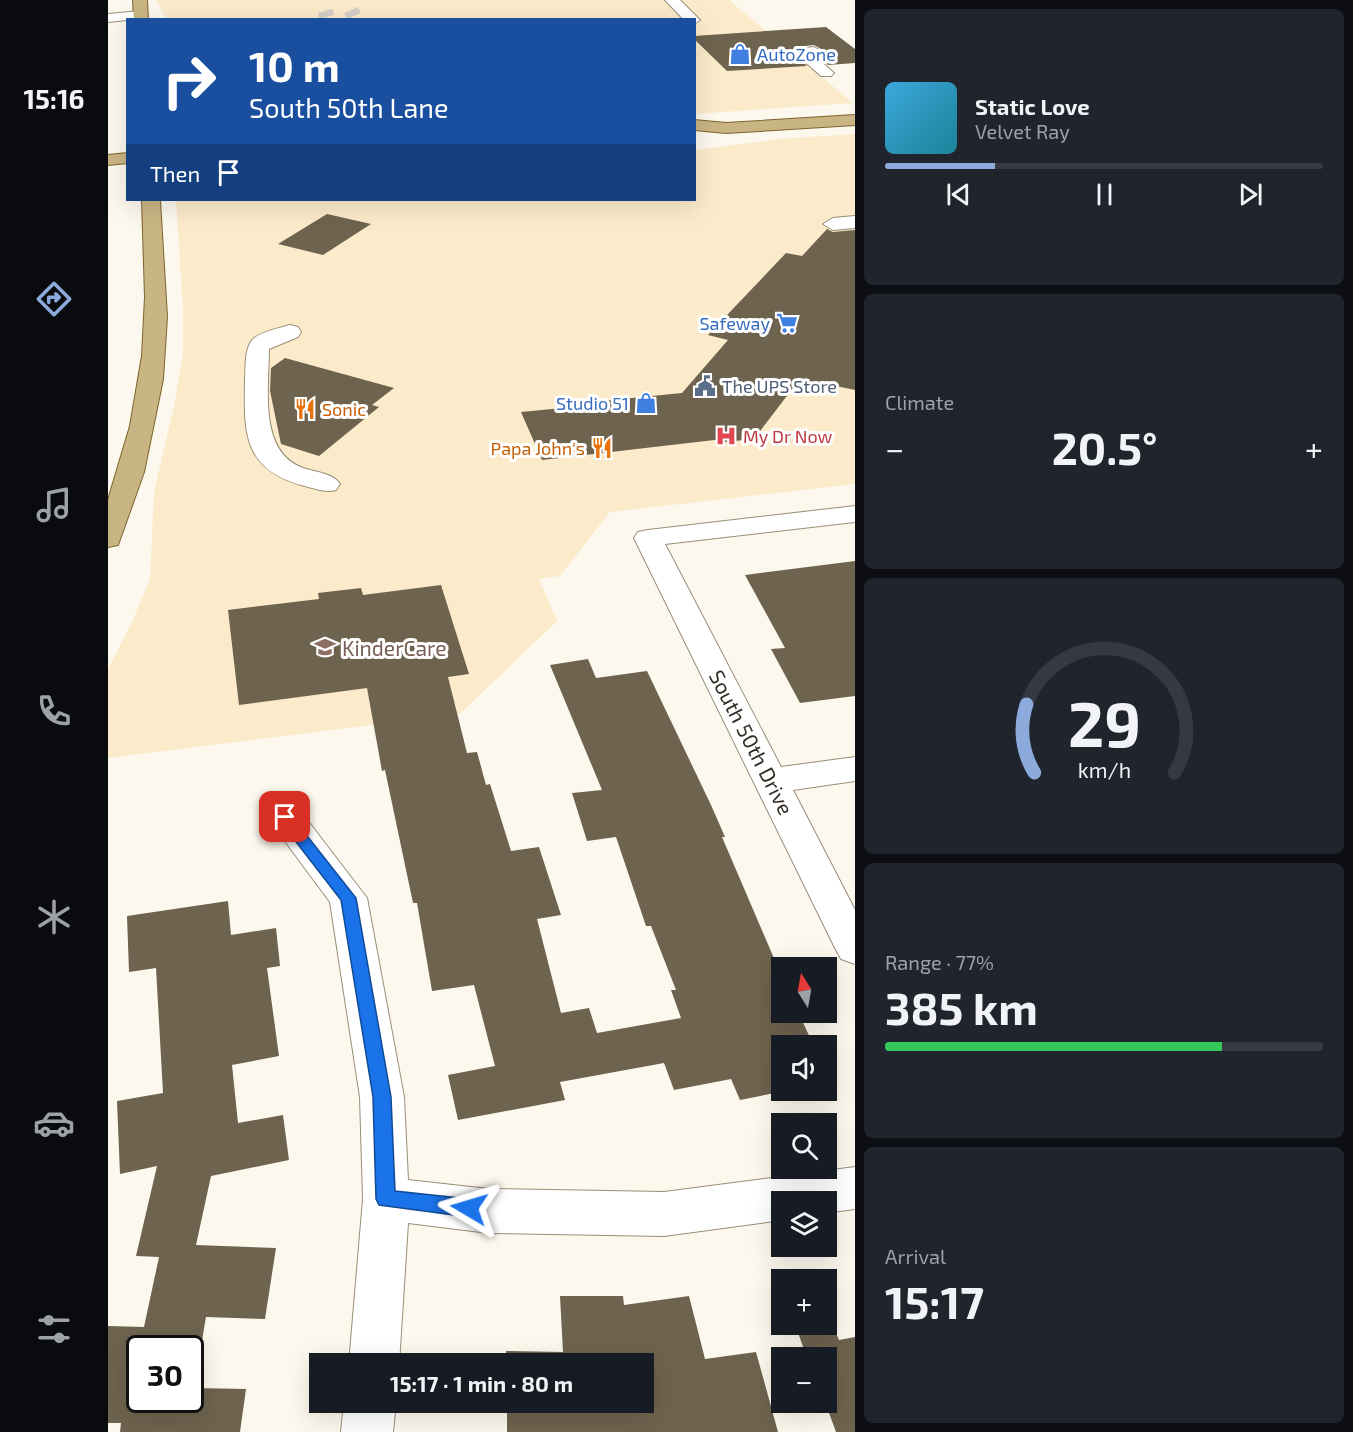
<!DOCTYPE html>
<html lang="en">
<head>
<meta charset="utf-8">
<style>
	:root { --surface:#171b24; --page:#20242c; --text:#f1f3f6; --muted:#9ea1a6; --line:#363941; --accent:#8caadb }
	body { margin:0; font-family:"Exo 2",sans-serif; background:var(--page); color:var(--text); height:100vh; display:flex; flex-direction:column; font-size:22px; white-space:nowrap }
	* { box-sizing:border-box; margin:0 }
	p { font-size:20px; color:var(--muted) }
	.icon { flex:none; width:33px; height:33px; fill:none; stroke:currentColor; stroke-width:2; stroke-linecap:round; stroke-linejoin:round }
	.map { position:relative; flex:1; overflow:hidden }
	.sheet { display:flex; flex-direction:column; gap:9px; padding:9px; background:#0d0f14; width:498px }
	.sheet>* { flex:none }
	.banner { position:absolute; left:18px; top:18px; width:570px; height:183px; border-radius:0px; box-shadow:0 6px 24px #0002; background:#1a4fa0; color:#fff; overflow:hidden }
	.needle { width:39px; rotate:349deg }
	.fabs { position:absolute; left:663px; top:957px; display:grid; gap:12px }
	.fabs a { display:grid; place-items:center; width:66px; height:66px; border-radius:0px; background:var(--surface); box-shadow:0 6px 24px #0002; font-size:30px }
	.speed { position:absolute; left:18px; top:1335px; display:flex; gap:12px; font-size:30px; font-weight:700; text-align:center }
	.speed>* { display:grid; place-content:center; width:78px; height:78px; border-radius:50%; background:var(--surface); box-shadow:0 6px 24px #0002; line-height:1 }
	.speed .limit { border:3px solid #111; border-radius:9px; background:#fff; color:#111 }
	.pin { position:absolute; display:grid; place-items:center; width:51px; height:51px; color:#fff; margin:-26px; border-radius:12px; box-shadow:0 3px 9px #0006 }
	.me { position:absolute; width:66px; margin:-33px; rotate:277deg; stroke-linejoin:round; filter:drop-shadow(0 0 4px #0008) }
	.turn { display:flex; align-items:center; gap:21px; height:126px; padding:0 24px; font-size:27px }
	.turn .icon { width:78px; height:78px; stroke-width:2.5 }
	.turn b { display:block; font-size:42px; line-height:51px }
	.then { display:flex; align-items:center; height:57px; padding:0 24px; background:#0003; gap:12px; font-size:22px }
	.big { font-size:45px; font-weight:700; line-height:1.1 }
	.sheet .widget { flex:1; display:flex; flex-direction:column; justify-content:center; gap:9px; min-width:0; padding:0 21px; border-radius:9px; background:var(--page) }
	.sheet .dial { align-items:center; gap:0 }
	.dial svg { height:156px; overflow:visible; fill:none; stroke:var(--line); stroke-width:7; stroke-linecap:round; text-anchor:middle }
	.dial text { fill:var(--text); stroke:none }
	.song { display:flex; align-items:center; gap:18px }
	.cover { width:72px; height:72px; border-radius:9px; background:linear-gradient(135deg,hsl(200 70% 55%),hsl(190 70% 35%)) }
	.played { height:6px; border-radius:3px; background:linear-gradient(90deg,var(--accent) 25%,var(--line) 25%) }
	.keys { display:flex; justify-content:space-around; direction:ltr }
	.heat { display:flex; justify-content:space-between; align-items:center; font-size:33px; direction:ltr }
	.charge { height:9px; border-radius:4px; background:linear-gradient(90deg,#34c759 77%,var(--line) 0) }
	.trip { position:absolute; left:201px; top:1353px; width:345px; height:60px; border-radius:0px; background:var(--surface); box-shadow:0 6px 24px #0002; font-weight:700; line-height:60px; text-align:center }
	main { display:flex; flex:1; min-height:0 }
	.tab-bar { display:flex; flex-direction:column; width:108px; justify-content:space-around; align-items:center; background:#090b0e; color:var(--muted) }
	.tab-bar .icon { width:42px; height:42px }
	.tab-bar .on { color:var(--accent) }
	.tab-bar b { font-size:27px; color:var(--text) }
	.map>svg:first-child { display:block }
	.built { fill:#fbebcb }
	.building { fill:#6e634e; fill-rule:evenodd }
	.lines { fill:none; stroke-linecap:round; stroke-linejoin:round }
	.minor-tunnel { stroke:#d4cfc6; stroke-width:15; stroke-dasharray:15 8; stroke-linecap:butt }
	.minor-casing { stroke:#998e77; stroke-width:2 }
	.major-casing { stroke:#7d642c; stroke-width:2 }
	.minor { fill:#fff; fill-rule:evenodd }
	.major { fill:#c9b483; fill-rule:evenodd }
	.route { fill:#1a73e8; stroke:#114b97; stroke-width:1.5 }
	.labels { text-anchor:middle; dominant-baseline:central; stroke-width:6; stroke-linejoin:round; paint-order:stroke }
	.far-shop-label { font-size:18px; fill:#366cbe; stroke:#fff; text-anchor:end }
	.far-service-label { font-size:18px; fill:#4e5e75; stroke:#fff; text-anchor:start }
	.far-food-label { font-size:18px; fill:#c56008; stroke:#fff; text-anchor:start }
	.far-health-label { font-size:18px; fill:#be3a42; stroke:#fff; text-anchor:start }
	.education-label { font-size:21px; fill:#785e54; stroke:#fff; text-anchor:start }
	.street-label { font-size:21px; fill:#322d24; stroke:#fff }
</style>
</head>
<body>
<main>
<nav class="tab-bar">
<b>15:16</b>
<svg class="icon on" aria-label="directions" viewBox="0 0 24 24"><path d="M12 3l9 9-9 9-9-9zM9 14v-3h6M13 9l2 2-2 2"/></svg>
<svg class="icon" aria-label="music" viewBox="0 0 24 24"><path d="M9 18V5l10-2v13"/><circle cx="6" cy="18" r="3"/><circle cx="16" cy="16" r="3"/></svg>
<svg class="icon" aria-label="phone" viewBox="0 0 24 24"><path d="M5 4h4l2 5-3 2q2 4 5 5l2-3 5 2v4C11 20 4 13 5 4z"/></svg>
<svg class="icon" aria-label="climate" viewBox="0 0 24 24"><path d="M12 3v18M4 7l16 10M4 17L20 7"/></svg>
<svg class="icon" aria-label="car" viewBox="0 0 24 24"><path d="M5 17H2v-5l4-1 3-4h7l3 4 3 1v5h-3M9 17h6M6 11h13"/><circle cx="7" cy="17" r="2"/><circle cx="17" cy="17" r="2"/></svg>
<svg class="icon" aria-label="filters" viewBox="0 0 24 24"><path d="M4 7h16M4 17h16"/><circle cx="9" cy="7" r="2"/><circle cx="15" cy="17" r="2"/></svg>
</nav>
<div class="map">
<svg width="747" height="1432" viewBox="0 0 747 1432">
	<rect width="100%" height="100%" fill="#fdf8ee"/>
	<path class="built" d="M48 0H621L745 103 587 114 586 20H59Z
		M747 134V484L502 512 452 576 431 579 449 621 352 714 0 758V669L23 624 42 579 46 492 66 406 75 354V309L68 200H586L587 150 671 139Z"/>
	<path class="building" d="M718 27 747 49V63L720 65 710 55 715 50 706 45 688 47 684 51 699 66 619 71 586 39V36Z
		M219 214 263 224 215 255 170 244Z
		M719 229 725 232 747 230V390L714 383 710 389 688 384 646 439 616 442 615 439 434 460 413 412 454 408 453 405 574 393 620 340 600 335 678 253 694 256Z
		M177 358 286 388 264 405 271 407 211 456 173 444 162 391 163 368Z
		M747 561V696L692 703 663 649 677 648 637 575Z
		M333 585 361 674 340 677 359 753 369 752 378 785 382 784 403 851 431 847 453 915 429 919 453 1013 481 1008 489 1033 573 1018 563 990H568L543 926H538L508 837 479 841 464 793 494 790 442 665 480 659 488 678 539 671 603 805 617 837H614L674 977V1012H690L706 1046H674V1090H682L632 1100 623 1079 566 1090 556 1063 452 1082 457 1100 350 1120 340 1075 387 1066 366 985 324 991 309 903H305L277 770 274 771 259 688 131 705 120 610 211 599 210 593 253 588 255 595Z
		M120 901 123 935 168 928 172 966 159 968 171 1056 124 1065 130 1123 175 1115 181 1160 103 1176 88 1245 168 1248 157 1319 98 1317 86 1388 138 1389 132 1432H12L13 1423H0V1326L36 1327 51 1257 28 1256 49 1166 12 1174 9 1101 55 1093 48 968 21 972 19 916ZM32 1348H82V1400H32Z
		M452 1296H515L516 1305 581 1296 597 1359 648 1352 670 1432H399V1402H536V1364H399L398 1351 455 1352Z
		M718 1310 731 1340 747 1337V1432H728L717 1402 718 1358H699L687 1324H718Z"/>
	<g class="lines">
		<path class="minor-tunnel" d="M243 10 246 16
			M217 11 219 17"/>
		<defs>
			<path id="minor" d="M557 0H572L592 20 586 24V20H576Z
				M33 11 38 12V18L0 22V14Z
				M706 47 713 51 706 55 726 73 723 76H713L686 52 688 49Z
				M747 216V228L725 230 715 224 725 218Z
				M182 325 190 327 193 332 190 337 161 349C161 388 150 452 195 468 207 472 225 473 232 484L228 490C216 493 206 488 193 485 135 468 136 433 137 380 138 367 136 351 144 340 151 332 172 328 182 325Z
				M747 506V522L557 544 673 767 747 757V781L685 790 747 910V964L733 959 727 948 526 538 530 532 540 530Z
				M177 804 190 808 259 898 296 1097 300 1180 381 1189 556 1192 747 1167V1209L718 1213V1202H674V1220L556 1236 381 1233 300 1223 291 1364H241L255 1199 252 1097 222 902 159 817 164 808Z
				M236 1402H288L285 1432H233Z"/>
			<path id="major" d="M25 0H39L40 20H26Z
				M747 115V125L618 133 586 130V120L618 123Z
				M20 153V163L0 165V155Z
				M34 200H52L59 317 55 379 36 472 10 545 0 547V500L22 426 34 356 37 297Z"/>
		</defs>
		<use href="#minor" class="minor-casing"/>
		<use href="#major" class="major-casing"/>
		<use href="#minor" class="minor"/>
		<use href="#major" class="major"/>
	</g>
	<path class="route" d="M177 812 182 814 248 898 283 1097 287 1191 361 1199 367 1202 370 1208 367 1215 361 1217 271 1205 268 1199 265 1097 233 900 172 821 170 817Z"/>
	<defs>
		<symbol id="shop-bare" viewBox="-9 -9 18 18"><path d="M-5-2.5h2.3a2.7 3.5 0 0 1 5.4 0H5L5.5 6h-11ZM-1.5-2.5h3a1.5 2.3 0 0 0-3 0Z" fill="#3f7fe0" stroke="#fff" stroke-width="2.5" paint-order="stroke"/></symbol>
		<symbol id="supermarket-bare" viewBox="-9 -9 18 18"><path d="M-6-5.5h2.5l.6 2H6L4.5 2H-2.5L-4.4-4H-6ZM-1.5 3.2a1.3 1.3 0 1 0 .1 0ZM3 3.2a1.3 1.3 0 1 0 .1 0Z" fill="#3f7fe0" stroke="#fff" stroke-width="2.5" paint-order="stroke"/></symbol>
		<symbol id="civic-bare" viewBox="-9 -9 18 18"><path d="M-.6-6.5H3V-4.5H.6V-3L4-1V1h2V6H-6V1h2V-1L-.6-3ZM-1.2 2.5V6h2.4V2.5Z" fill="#5c6f8a" stroke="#fff" stroke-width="2.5" paint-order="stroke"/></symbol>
		<symbol id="restaurant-bare" viewBox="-9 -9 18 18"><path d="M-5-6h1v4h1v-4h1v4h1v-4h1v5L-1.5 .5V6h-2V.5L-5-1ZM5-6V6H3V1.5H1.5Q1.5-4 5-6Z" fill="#e8710a" stroke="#fff" stroke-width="2.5" paint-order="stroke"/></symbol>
		<symbol id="hospital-bare" viewBox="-9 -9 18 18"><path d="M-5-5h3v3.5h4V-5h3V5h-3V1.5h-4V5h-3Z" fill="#e0444e" stroke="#fff" stroke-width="2.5" paint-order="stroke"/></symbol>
		<symbol id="school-bare" viewBox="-9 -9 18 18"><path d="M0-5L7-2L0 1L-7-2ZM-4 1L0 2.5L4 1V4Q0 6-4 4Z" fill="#8d6e63" stroke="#fff" stroke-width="2.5" paint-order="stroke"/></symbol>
	</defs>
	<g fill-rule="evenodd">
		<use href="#shop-bare" x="617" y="39" width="30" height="30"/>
		<use href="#supermarket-bare" x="664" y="308" width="30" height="30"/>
		<use href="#civic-bare" x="582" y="371" width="30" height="30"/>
		<use href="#shop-bare" x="523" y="388" width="30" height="30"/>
		<use href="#restaurant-bare" x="182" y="394" width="30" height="30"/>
		<use href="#hospital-bare" x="603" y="421" width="30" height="30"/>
		<use href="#restaurant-bare" x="479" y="433" width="30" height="30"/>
		<use href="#school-bare" x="202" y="632" width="30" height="30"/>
	</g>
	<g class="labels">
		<g class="far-shop-label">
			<text x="649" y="54" text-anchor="start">AutoZone</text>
			<text x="662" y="323">Safeway</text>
			<text x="521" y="403">Studio 51</text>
		</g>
		<g class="far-service-label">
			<text x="614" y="386">The UPS Store</text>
		</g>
		<g class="far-food-label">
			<text x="214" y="409">Sonic</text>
			<text x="477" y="448" text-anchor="end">Papa John's</text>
		</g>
		<g class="far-health-label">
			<text x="635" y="436">My Dr Now</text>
		</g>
		<g class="education-label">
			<text x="234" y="647">KinderCare</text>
		</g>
		<g class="street-label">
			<text transform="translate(644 742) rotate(63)">South 50th Drive</text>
		</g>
	</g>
</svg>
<div class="fabs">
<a><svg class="needle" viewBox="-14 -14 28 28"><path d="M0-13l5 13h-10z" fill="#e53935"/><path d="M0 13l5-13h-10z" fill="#9ea1a6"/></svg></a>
<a><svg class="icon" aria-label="sound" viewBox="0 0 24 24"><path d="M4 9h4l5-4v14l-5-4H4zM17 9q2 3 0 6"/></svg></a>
<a><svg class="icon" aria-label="search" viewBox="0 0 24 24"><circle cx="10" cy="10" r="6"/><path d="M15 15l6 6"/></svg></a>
<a><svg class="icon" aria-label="layers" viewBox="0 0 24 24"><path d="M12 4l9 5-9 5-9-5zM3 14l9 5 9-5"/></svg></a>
<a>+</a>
<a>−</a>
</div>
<div class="speed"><div class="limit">30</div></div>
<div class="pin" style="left:177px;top:817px;background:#d93025"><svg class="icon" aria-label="arrive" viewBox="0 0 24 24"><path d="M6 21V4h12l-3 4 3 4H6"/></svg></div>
<svg class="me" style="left:361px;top:1208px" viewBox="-20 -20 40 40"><path d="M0-17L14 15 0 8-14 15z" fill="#1a73e8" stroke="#fff" stroke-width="4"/></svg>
<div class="trip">15:17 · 1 min · 80 m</div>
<div class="banner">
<div class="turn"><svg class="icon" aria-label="right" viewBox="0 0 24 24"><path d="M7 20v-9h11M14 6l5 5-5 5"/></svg><div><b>10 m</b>South 50th Lane</div></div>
<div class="then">Then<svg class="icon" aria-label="arrive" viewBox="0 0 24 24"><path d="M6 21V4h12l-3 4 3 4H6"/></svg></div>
</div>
</div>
<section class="sheet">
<div class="widget">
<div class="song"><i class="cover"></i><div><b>Static Love</b><p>Velvet Ray</p></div></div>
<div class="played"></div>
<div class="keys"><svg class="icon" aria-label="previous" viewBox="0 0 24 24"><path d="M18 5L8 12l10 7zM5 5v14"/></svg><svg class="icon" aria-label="pause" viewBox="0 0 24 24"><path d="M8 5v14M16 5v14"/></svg><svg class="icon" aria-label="next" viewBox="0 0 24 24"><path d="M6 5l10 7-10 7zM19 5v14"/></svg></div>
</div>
<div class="widget"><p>Climate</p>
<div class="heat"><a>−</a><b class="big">20.5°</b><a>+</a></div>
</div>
<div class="widget dial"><svg viewBox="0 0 100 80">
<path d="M14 69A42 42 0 1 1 86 69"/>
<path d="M14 69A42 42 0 0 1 10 34" stroke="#8caadb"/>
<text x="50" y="56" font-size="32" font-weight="700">29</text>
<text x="50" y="72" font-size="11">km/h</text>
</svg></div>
<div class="widget"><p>Range · 77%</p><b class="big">385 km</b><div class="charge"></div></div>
<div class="widget"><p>Arrival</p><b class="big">15:17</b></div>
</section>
</main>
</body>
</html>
